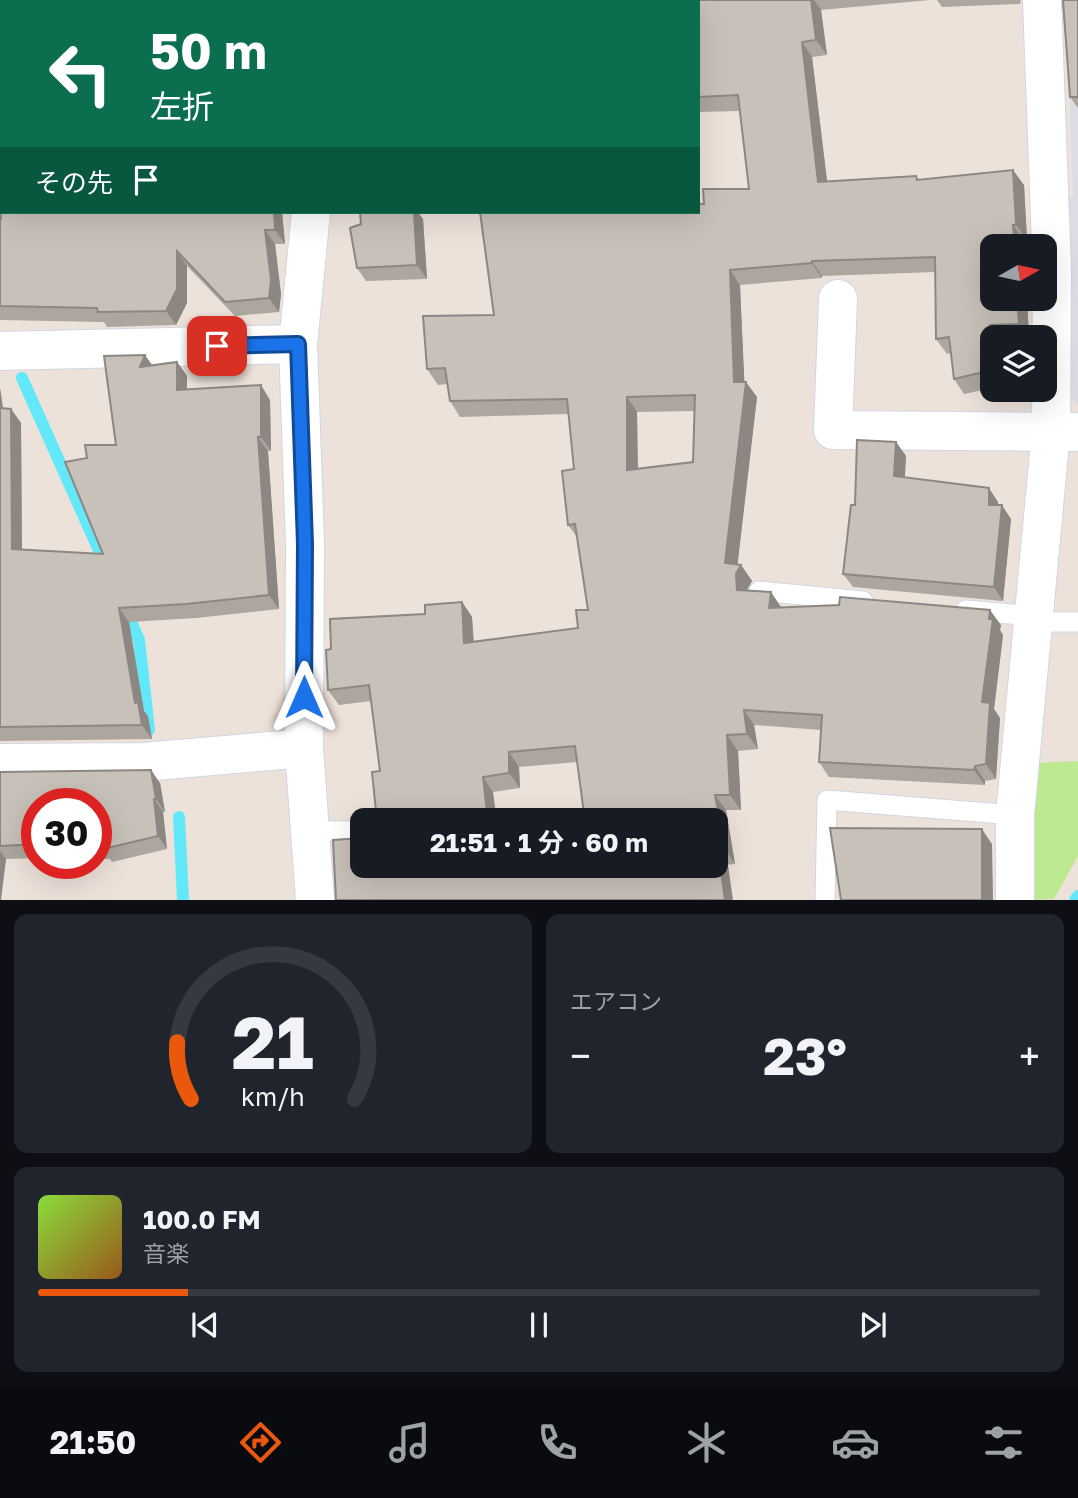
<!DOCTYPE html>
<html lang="ja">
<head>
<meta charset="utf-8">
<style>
	:root { --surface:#171b24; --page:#20242c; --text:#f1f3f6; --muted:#9ea1a6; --line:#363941; --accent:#ea580c }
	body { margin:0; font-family:"Golos Text","Noto Sans JP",sans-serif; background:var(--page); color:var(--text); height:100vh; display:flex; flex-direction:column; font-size:26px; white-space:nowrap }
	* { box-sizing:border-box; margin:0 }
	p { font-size:23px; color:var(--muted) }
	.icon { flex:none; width:38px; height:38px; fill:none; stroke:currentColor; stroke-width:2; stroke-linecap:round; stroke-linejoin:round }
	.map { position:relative; height:900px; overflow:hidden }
	.drawer { display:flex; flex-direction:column; gap:14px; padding:14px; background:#0d0f14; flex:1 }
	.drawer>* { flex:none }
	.hud { position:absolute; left:0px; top:0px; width:700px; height:214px; box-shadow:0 7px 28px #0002; background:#0b6e4f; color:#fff; overflow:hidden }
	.needle { width:46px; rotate:81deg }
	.buttons { position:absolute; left:980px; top:234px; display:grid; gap:14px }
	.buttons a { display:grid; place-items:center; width:77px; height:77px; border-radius:14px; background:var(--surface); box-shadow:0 7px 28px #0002; font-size:35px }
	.speed { position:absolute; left:21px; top:788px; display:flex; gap:14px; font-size:35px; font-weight:700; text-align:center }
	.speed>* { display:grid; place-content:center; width:91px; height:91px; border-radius:50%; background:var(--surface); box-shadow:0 7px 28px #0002; line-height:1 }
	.speed .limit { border:10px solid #d22; background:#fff; color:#111 }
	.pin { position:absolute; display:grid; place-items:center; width:60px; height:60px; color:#fff; margin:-30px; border-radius:14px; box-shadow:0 4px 10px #0006 }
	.me { position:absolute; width:77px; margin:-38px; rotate:0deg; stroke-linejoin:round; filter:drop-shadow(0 0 5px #0008) }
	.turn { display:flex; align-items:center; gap:24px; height:147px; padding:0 35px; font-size:32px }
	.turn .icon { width:91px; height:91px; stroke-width:2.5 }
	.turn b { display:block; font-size:49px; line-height:60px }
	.then { display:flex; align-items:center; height:66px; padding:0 35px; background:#0003; gap:14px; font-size:26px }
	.big { font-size:52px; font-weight:700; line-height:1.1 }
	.drawer .card { flex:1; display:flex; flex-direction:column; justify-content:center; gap:10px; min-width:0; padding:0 24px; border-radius:14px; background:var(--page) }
	.drawer .dial { align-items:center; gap:0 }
	.dial svg { height:182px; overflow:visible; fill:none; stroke:var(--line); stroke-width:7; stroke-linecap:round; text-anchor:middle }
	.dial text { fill:var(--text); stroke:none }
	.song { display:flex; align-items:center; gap:21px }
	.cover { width:84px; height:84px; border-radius:10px; background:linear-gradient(135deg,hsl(90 70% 55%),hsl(30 70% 35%)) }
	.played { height:7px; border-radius:4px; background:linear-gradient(90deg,var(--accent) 15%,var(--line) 15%) }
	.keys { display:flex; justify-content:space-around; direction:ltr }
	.heat { display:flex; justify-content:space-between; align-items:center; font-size:38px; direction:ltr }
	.drawer .tiles { flex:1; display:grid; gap:14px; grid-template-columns:1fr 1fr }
	.card:last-child { grid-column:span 2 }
	.trip { position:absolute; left:350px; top:808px; width:378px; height:70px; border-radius:14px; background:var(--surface); box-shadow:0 7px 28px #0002; font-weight:700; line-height:70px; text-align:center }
	.dock { display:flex; height:112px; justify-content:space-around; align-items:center; background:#090b0e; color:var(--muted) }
	.dock .icon { width:49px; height:49px }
	.dock .current { color:var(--accent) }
	.dock b { font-size:32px; color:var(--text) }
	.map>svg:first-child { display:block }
	.industrial { fill:#dddce5 }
	.green { fill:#bde991 }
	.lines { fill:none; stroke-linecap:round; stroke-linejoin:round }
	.stream { stroke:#63e8f9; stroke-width:12 }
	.lane-casing { stroke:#cfd7e4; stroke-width:21 }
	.street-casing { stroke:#cfd7e4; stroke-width:40 }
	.lane { stroke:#fff; stroke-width:19 }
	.street { stroke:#fff; stroke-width:38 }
	.wall { fill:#aca69f; fill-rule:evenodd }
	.shaded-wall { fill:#8c8782 }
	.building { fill:#c8c1b9; stroke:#8c8782; stroke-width:2; fill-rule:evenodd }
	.route-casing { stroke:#114b97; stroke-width:18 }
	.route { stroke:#1a73e8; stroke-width:12 }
</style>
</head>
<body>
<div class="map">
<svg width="1078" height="900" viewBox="0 0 1078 900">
	<rect width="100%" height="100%" fill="#ede2da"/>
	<path class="industrial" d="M1066 0H1078V405L1066 395 1064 197H1073Z"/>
	<path class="green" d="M1078 761V856L1054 899 1026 900 1033 763Z"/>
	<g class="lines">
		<path class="stream" d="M17 2V0
			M0 70 2 63
			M22 378 106 566
			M125 608 139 640 149 730
			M179 817 183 900
			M1075 900 1078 896"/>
		<defs>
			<path id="lane" d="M759 591 863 601
				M966 610 1033 616
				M1033 622H1078
				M312 831H362
				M825 900 827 800 1015 815"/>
			<path id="street" d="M340 2V0
				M311 212 298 344 305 544 304 748 315 900
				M838 299 833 430 1078 432
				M0 351 298 344
				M0 763 144 762 304 748
				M1015 900V815L1051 432 1052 271 1042 0"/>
		</defs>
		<use href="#lane" class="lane-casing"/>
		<use href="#street" class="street-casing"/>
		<use href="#lane" class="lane"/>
		<use href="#street" class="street"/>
	</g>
	<path class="wall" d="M697 0H930L821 10 827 55 812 57 827 181 916 176 919 180 1024 185 1027 240H1024V247H992V299H1027L1029 338H992V388L964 394 954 379 951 353 947 354 936 339 935 272 822 276V278L740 285 744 382 757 397 737 565H741L752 581 747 591 781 607 1001 625 1000 630 1003 635 994 709 1000 718 996 779 985 781V785L829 777 819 762 821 730 754 725 758 749 738 751 741 810H726L735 864 716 866 577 762 519 767 520 788 493 792 380 771 371 701 339 705 328 690 425 614 462 602 472 617 474 641 578 628 588 610 577 537 568 525 574 469 569 414 460 417 450 401 447 384 438 385 427 369 494 315 704 204 749 189 740 111 698 112V2ZM694 411 693 462 638 469 637 412Z
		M937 0H1021L1020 4 942 7Z
		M1062 0H1078V108L1070 97Z
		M282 212 285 244H275L281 294 279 312 235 316 187 266V303L176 325 107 327 104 322 0 320V219Z
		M423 219 427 279 366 281 357 268Z
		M177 362 187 376V389L270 400 271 451H268L279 609 196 618 129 622 144 711 148 716 152 739 0 741V388L3 409H11L21 423 22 550 103 554 87 458 116 445 152 365Z
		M896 442 906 456 905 477 998 502V505L1011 519 1003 601 853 587 843 574 855 505Z
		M0 772 160 783 165 812H163L167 849 112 862 110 859H96V803H37V858L6 859 0 900Z"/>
	<path class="shaded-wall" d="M811 0H814L821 10 827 55 816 40Z
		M802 42 812 57 829 197 818 182Z
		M1013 170 1024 185 1027 240 1016 225Z
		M274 212H282L285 244 275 230Z
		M414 212H418L423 219 427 279 417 265Z
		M1013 225 1024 240V247H1015Z
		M265 230 275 244 281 294 279 312 269 298Z
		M177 251 187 266V303L176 325 166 311Z
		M812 261 822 276V278L812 263Z
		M730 270 740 285 745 395 746 382 757 397 736 578 725 563 734 382Z
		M1017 299H1027L1029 338 1019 324Z
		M145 355 155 369 140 367Z
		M177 362 187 376V404L177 390Z
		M261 385 270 400 271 451 261 437Z
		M0 388 5 422 0 415Z
		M627 397 637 412 638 485 627 470Z
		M11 409 21 423 22 563 12 549Z
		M258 437 268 451 279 609 269 595Z
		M896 442 906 456 904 490 894 476Z
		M989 488 998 502V518L989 505Z
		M1002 505 1011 519 1003 601 994 587Z
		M741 565 752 581 747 589 748 605 737 590 736 574Z
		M771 592 781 607 780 623 769 608Z
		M462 602 472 617 474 658 464 643Z
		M119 608 129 622 144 711 148 716 152 739 142 725 135 703Z
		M990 610 1001 625 1000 630 1003 635 994 709 1000 718 996 779 986 764 982 702Z
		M744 710 754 725 758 749 747 734Z
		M727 735 738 751 741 810 730 795Z
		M509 752 519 767 520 788 509 773Z
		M975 766 985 781V785L974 770Z
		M151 770 160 783 165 812 156 799Z
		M483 777 493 792 497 821H488Z
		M715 795 726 810 735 864 725 849Z
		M154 799 163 812 167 849 158 836Z
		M982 829 992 844 993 900H982Z
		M718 850 728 865 733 900H725Z
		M0 851 6 859 1 900H0Z"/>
	<path class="building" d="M132 0H301V2H129Z
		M697 0H811L816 40 802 42 818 182 916 176 917 180 1013 170 1016 225H1013L1015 247H992V299H1017L1019 324 990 325 995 338H992V370L954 379 949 337 936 339 935 257 812 261V263L730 270 734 382H746L725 563 741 565 736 574 737 590 771 592 769 608 839 605 840 597 990 610 989 619H993L982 702 990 703 986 764 975 766 974 770 819 762 822 715 744 710 747 734 727 735 730 795H715L725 849 718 850 725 900H336L333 840 362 838V866H716V821H585L575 746 509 752V773L483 777 488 821H377L372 772 380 771 369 685 328 690 326 650 331 649 330 619 425 614V605L462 602 464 643 578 628 576 610H588L575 524 568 525 562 471 574 469 567 399 450 401 445 368 427 369 423 316 494 315 480 212H698V204H704L703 189H749L738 95 698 97V2H666ZM695 395 693 462 627 470V397Z
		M1063 0H1078V97H1070Z
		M2 79V212H274L275 230H265L271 280 269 298 225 302 177 251V289L166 311 98 312 97 308 0 306V219H1L0 87Z
		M360 212H414L417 265 357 268 350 228 361 224Z
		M145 355 140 367 177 362V390L261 385V437H258L269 595 186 604 119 608 135 703 138 702 142 725 0 727V408L11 409 12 549 103 554 65 462 87 458 85 445H116L104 356Z
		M857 440 896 442 894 476 989 488V505H1002L994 587 843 574 851 505H855Z
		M151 770 156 799H154L158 836 103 849 101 846H96V803H37V844L0 846V772Z
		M830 828 982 829V900H841Z"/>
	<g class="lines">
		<defs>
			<path id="route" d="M217 346 298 344 305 544 304 697"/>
		</defs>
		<use href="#route" class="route-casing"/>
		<use href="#route" class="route"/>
	</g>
</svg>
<div class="buttons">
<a><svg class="needle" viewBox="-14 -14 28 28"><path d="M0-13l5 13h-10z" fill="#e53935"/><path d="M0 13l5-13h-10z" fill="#9ea1a6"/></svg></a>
<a><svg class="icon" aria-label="layers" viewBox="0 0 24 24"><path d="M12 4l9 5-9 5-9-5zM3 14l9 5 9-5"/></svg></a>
</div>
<div class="speed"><div class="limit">30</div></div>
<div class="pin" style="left:217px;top:346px;background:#d93025"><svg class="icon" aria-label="arrive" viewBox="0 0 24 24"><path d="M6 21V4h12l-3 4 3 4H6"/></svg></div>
<svg class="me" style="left:304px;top:697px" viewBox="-20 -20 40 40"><path d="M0-17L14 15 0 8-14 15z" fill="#1a73e8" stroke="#fff" stroke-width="4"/></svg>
<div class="trip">21:51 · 1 分 · 60 m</div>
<div class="hud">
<div class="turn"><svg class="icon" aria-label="left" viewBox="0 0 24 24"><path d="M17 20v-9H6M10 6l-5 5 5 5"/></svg><div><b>50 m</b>左折</div></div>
<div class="then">その先<svg class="icon" aria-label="arrive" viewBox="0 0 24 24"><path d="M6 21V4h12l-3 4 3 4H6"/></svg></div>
</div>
</div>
<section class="drawer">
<div class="tiles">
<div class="card dial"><svg viewBox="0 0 100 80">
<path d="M14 69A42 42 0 1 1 86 69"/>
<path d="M14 69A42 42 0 0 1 8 44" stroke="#ea580c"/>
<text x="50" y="56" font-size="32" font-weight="700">21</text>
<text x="50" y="72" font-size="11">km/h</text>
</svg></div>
<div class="card"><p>エアコン</p>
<div class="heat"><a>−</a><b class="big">23°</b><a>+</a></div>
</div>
<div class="card">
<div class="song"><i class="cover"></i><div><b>100.0 FM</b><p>音楽</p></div></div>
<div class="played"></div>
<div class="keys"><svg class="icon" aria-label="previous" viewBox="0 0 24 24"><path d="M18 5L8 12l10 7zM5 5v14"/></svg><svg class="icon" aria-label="pause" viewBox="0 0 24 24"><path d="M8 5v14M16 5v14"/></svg><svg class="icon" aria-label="next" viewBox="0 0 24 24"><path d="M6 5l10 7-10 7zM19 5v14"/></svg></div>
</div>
</div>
</section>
<nav class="dock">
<b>21:50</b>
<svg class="icon current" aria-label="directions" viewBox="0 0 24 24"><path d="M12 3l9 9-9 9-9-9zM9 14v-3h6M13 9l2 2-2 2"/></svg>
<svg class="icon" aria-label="music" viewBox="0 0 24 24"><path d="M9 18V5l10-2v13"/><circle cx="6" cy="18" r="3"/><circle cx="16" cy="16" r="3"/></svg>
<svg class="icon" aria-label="phone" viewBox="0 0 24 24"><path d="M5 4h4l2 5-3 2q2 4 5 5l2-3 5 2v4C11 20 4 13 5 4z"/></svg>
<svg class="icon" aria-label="climate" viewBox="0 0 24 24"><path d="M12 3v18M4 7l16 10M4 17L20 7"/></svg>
<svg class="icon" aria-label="car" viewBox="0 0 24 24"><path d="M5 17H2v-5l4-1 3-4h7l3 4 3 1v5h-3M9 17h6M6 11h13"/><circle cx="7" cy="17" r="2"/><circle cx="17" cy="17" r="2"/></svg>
<svg class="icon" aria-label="filters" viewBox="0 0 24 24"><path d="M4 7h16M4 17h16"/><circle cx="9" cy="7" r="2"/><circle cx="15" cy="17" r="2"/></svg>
</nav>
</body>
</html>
